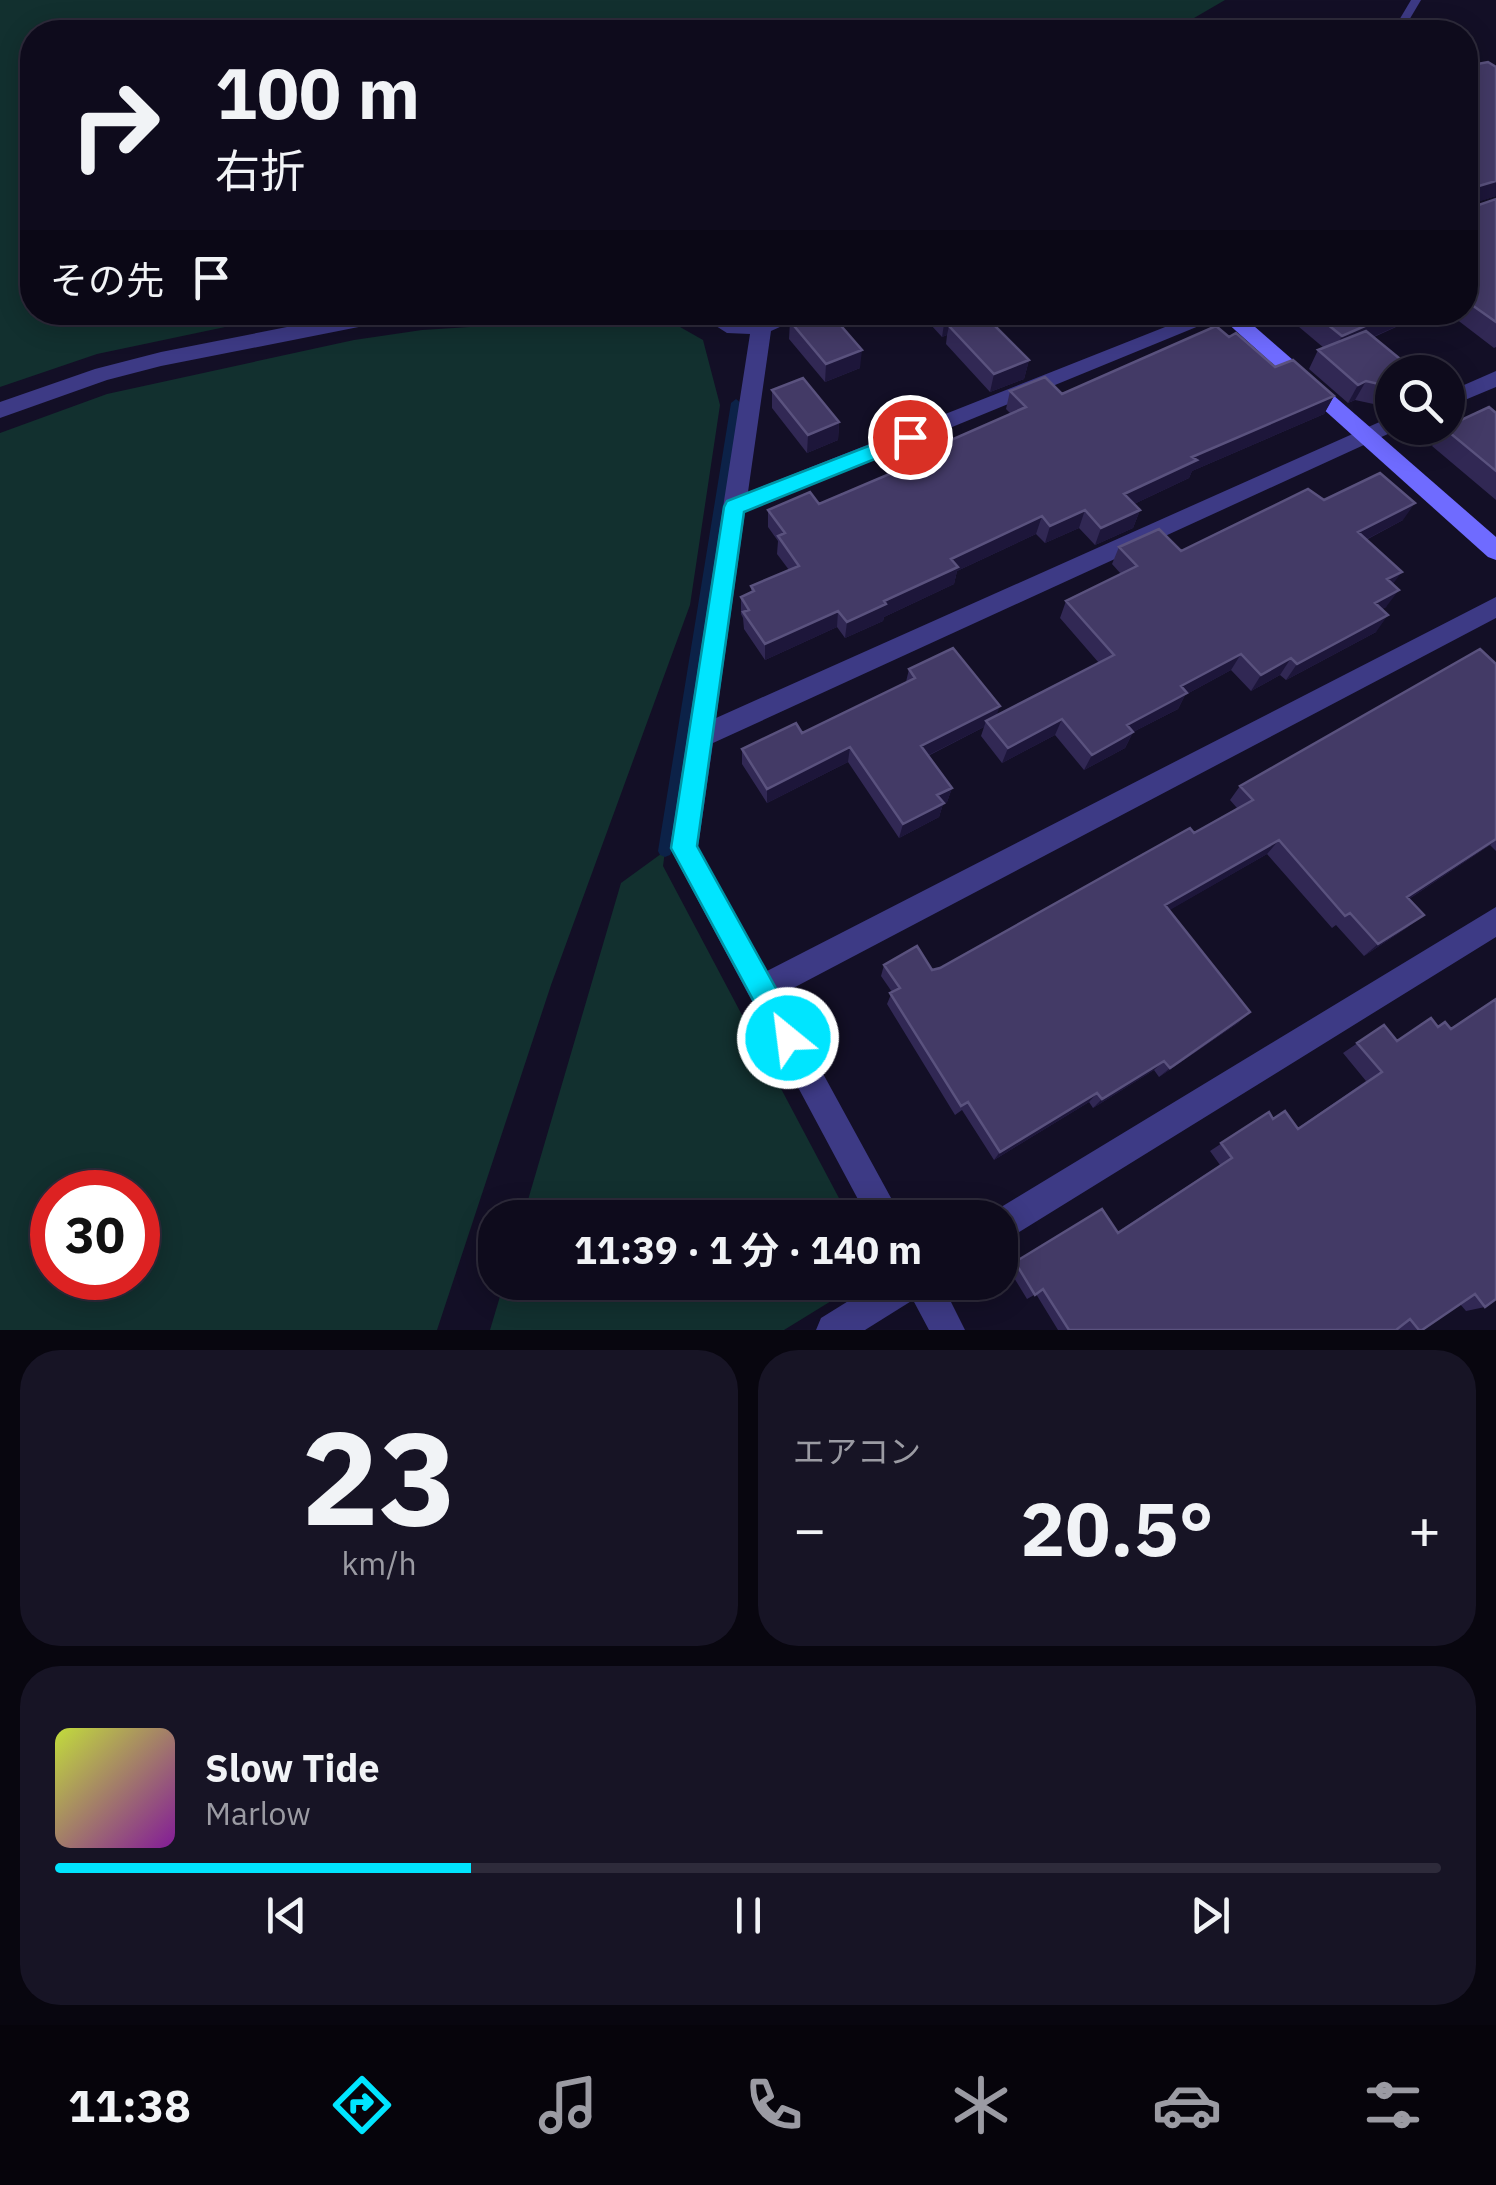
<!DOCTYPE html>
<html lang="ja">
<head>
<meta charset="utf-8">
<style>
	:root { --surface:#0e0b1c; --page:#171425; --text:#f1f3f6; --muted:#9b9ba3; --line:#2e2b3b; --accent:#00e5ff }
	body { margin:0; font-family:"IBM Plex Sans","Noto Sans JP",sans-serif; background:var(--page); color:var(--text); height:100vh; display:flex; flex-direction:column; font-size:38px; white-space:nowrap }
	* { box-sizing:border-box; margin:0 }
	p { font-size:32px; color:var(--muted) }
	.icon { flex:none; width:55px; height:55px; fill:none; stroke:currentColor; stroke-width:2; stroke-linecap:round; stroke-linejoin:round }
	.map { position:relative; height:1330px; overflow:hidden }
	.drawer { display:flex; flex-direction:column; gap:20px; padding:20px; background:#08060f; flex:1 }
	.drawer>* { flex:none }
	.top-card { position:absolute; left:20px; top:20px; width:1458px; height:305px; border-radius:40px; box-shadow:0 5px 25px #0003,0 0 0 2px var(--line); background:#0e0b1c; color:var(--text); overflow:hidden }
	.tools { position:absolute; left:1375px; top:355px; display:grid; gap:20px }
	.tools a { display:grid; place-items:center; width:90px; height:90px; border-radius:50%; background:var(--surface); box-shadow:0 5px 25px #0003,0 0 0 2px var(--line); font-size:50px }
	.speed { position:absolute; left:30px; top:1170px; display:flex; gap:20px; font-size:50px; font-weight:700; text-align:center }
	.speed>* { display:grid; place-content:center; width:130px; height:130px; border-radius:50%; background:var(--surface); box-shadow:0 5px 25px #0003,0 0 0 2px var(--line); line-height:1 }
	.speed .limit { border:15px solid #d22; background:#fff; color:#111 }
	.pin { position:absolute; display:grid; place-items:center; width:85px; height:85px; color:#fff; margin:-42px; border:5px solid #fff; border-radius:50%; box-shadow:0 2px 10px #0007 }
	.me { position:absolute; width:110px; margin:-55px; rotate:331deg; stroke-linejoin:round; filter:drop-shadow(0 0 8px #0008) }
	.turn { display:flex; align-items:center; gap:35px; height:210px; padding:0 30px; font-size:45px }
	.turn .icon { width:130px; height:130px; stroke-width:2.5 }
	.turn b { display:block; font-size:70px; line-height:85px }
	.then { display:flex; align-items:center; height:95px; padding:0 30px; background:#0003; gap:20px; font-size:38px }
	.big { font-size:75px; font-weight:700; line-height:1.1 }
	.drawer .widget { flex:1; display:flex; flex-direction:column; justify-content:center; gap:15px; min-width:0; padding:0 35px; border-radius:40px; background:var(--page) }
	.drawer .dial { align-items:center; gap:0 }
	.dial b { font-size:130px; line-height:1 }
	.song { display:flex; align-items:center; gap:30px }
	.cover { width:120px; height:120px; border-radius:15px; background:linear-gradient(135deg,hsl(70 70% 55%),hsl(290 70% 35%)) }
	.played { height:10px; border-radius:5px; background:linear-gradient(90deg,var(--accent) 30%,var(--line) 30%) }
	.keys { display:flex; justify-content:space-around; direction:ltr }
	.heat { display:flex; justify-content:space-between; align-items:center; font-size:55px; direction:ltr }
	.drawer .tiles { flex:1; display:grid; gap:20px; grid-template-columns:1fr 1fr }
	.widget:last-child { grid-column:span 2 }
	.trip { position:absolute; left:478px; top:1200px; width:540px; height:100px; border-radius:40px; background:var(--surface); box-shadow:0 5px 25px #0003,0 0 0 2px var(--line); font-weight:700; line-height:100px; text-align:center }
	.tabs { display:flex; height:160px; justify-content:space-around; align-items:center; background:#06040b; color:var(--muted) }
	.tabs .icon { width:70px; height:70px }
	.tabs .on { color:var(--accent) }
	.tabs b { font-size:45px; color:var(--text) }
	.map>svg:first-child { display:block }
	.green { fill:#12302f; fill-rule:evenodd }
	.lines { fill:none; stroke-linecap:round; stroke-linejoin:round }
	.stream { fill:#0c2248; fill-rule:evenodd }
	.lane { fill:#3d3a85; fill-rule:evenodd }
	.street { fill:#3d3a85; fill-rule:evenodd }
	.secondary { fill:#6f6bff; fill-rule:evenodd }
	.wall { fill:#312854 }
	.shaded-wall { fill:#1d163a }
	.building { fill:#433a66; stroke:#5a527e; stroke-width:2.5 }
	.route { fill:#00e5ff; stroke:#0095a6; stroke-width:2.5 }
</style>
</head>
<body>
<div class="map">
<svg width="1496" height="1330" viewBox="0 0 1496 1330">
	<rect width="100%" height="100%" fill="#130f26"/>
	<path class="green" d="M0 0H1225L1170 32H32V312L291 313 97 354 0 387Z
		M628 317 673 323 703 340 720 405 690 605 551 985 437 1330H0V433L107 394 354 340 422 330ZM52 1192H138V1278H52Z
		M665 851 663 866 849 1217H523L621 883Z
		M504 1283V1282L851 1283 849 1290 784 1330H490Z"/>
	<g class="lines">
		<path class="stream" d="M763 312H779L748 325 743 322Z
			M736 399 741 403 672 851 670 855 665 857 660 855 658 851 731 403Z"/>
		<path class="lane" d="M1411 0H1421L1402 32H1392Z"/>
		<path class="street" d="M363 312H409L399 319 161 366 107 380 0 418V402L95 369 161 352Z
			M694 312H721L737 321 759 320 781 312H813L771 331 748 492 1203 312H1233L745 512 716 718 1384 420 1392 417V428H1401L713 743 698 847 767 971 1496 597V618L780 995 902 1218H868L670 848 750 334 727 333Z
			M1496 371V387L1448 407V392Z
			M1496 907V937L1000 1244V1218L988 1215Z
			M879 1282H941L965 1330H929L913 1300 865 1330H816L821 1318Z"/>
		<path class="secondary" d="M1215 312H1238L1496 537V560L1488 557Z"/>
	</g>
	<path class="wall" d="M1465 48 1472 65 1496 67V196L1473 203V207L1496 199V347L1494 348 1447 312H1465Z
		M919 312H1004L988 319 1029 360 1024 379 990 392 946 344 947 335 942 337Z
		M1061 312H1106L1073 325Z
		M1288 312H1429L1374 337 1392 372V408L1355 400 1348 403 1309 369 1318 350 1324 348 1286 316Z
		M790 321 860 368 825 382 789 339Z
		M1229 337 1275 367 1334 396 1324 414 1192 471 1189 478 1134 504 1140 510 1133 528 1095 545 1079 528 1045 543 1036 534 957 571 954 584 884 617 883 621 845 638 837 627 765 660 744 629 743 618 741 614V597L751 593V586L789 570 777 554 778 541 768 527V510L819 504 900 470 901 462 1011 414 1006 409 1010 391 1062 394Z
		M772 390 839 422 838 440 807 453 772 408Z
		M1496 413V500L1432 446 1444 428Z
		M1324 500 1403 520 1366 540 1392 584 1386 607 1382 609 1376 632 1286 680 1280 675 1251 691 1231 670 1185 695 1178 709 1133 732 1125 748 1084 770 1055 735 1002 763 981 736 984 727 928 756 952 788 947 802 943 804 939 817 899 838 848 762 767 803 742 764V749L802 733 906 682 909 669 997 716 1099 663 1060 618 1066 601 1121 574 1112 564 1119 547 1181 551Z
		M1496 664V851L1490 845 1409 899 1408 927 1364 956 1336 925 1332 928 1267 854 1169 910 1250 1012 1238 1023 1159 1077 1154 1070 1093 1108 1089 1102 994 1160 962 1110 955 1115 887 1004 892 992 881 976 884 965 932 970 940 968 1194 833 1237 808 1230 800 1240 786Z
		M1496 998V1299L1485 1307 1466 1311 1460 1304 1422 1330H1058L1036 1294 1027 1299 1008 1268 1015 1262 1117 1232 1220 1165 1210 1151 1269 1112 1273 1119 1298 1128 1366 1081 1343 1053 1384 1025 1397 1041 1438 1027 1451 1028Z"/>
	<path class="shaded-wall" d="M1496 181V196L1465 206 1472 188Z
		M961 312H1004L955 332 949 326 947 335 942 337 945 318Z
		M1077 312H1106L1073 325Z
		M1397 312H1429L1332 355 1342 336Z
		M862 350 860 368 825 382 826 364Z
		M1029 360 1024 379 990 392 994 374Z
		M1366 381 1355 400 1348 403 1358 385Z
		M1334 396 1324 414 1192 471 1189 478 1117 512 1124 494 1192 457Z
		M839 422 838 440 807 453 808 435Z
		M1415 503 1403 520 1346 550 1358 532Z
		M1085 510 1079 528 1045 543 1050 526Z
		M1140 510 1133 528 1095 545 1101 528Z
		M1042 516 1036 534 957 571 954 584 884 617 883 621 845 638 847 622 884 601 951 559Z
		M1402 572 1389 589 1387 579Z
		M1399 590 1386 607 1362 619 1375 603Z
		M838 611 837 627 765 660V644Z
		M1388 615 1376 632 1286 680 1297 664Z
		M1241 654 1231 670 1185 695 1178 709 1133 732 1125 748 1084 770 1092 755 1127 725 1181 686Z
		M1291 658 1280 675 1251 691 1261 675Z
		M1000 706 994 722 986 721 984 727 917 761 921 746Z
		M1062 719 1055 735 1002 763 1008 748Z
		M850 747 848 762 767 803V789Z
		M952 788 947 802 943 804 939 817 899 838 903 824 937 795Z
		M1496 839V840L1490 845 1392 910 1407 897Z
		M1279 840 1267 854 1156 918 1165 905Z
		M1424 915 1408 927 1364 956 1378 944Z
		M1250 1012 1238 1023 1159 1077 1170 1068Z
		M1164 1061 1154 1070 1093 1108 1102 1099Z
		M1097 1093 1089 1102 994 1160 1000 1152Z"/>
	<path class="building" d="M1426 25 1440 32H1404Z
		M1465 48 1471 51 1472 65 1488 62 1496 67V181L1472 188 1473 207 1496 199V322L1465 300Z
		M812 312H829L862 350 826 364 790 321Z
		M940 312H961L945 318Z
		M1312 312H1397L1342 336Z
		M982 313 1029 360 994 374 949 326Z
		M1216 326 1229 337 1236 333 1275 367 1293 360 1334 396 1192 457 1197 460 1124 494 1140 510 1101 528 1085 510 1050 526 1042 516 951 559 958 567 884 601 886 604 847 622 838 611 765 644 743 612 749 610 741 597 754 591 751 586 799 566 778 536 785 533 768 510 810 492 819 504 906 467 901 462 1026 407 1010 391 1045 377 1062 394Z
		M1366 331 1416 372H1392V387L1366 381 1358 385 1318 350Z
		M803 378 839 422 808 435 772 390Z
		M1489 407 1496 413V471L1444 428H1448V426Z
		M1380 473 1415 503 1358 532 1402 572 1387 579 1399 590 1375 603 1388 615 1297 664 1291 658 1261 675 1241 654 1181 686 1187 693 1127 725 1133 732 1092 755 1062 719 1008 748 986 721 1114 655 1066 601 1137 566 1119 547 1159 529 1181 551 1308 489 1324 500Z
		M953 648 1000 706 921 746 952 788 937 795 944 803 903 824 850 747 767 789 742 749 796 723 802 733 915 678 909 669Z
		M1480 649 1496 664V839L1407 897 1424 915 1378 944 1350 913 1345 916 1279 840 1165 905 1250 1012 1170 1068 1164 1061 1102 1099 1097 1093 1000 1152 968 1102 961 1106 890 993 900 988 884 965 917 946 932 970 940 968 1190 828 1194 833 1253 800 1240 786Z
		M1496 999V1299L1485 1307 1475 1294 1422 1330H1419L1410 1319 1396 1330H1069L1043 1289 1035 1295 1015 1262 1102 1209 1118 1233 1232 1158 1221 1143 1269 1112 1273 1119 1285 1111 1298 1129 1382 1072 1357 1043 1384 1025 1397 1041 1431 1018 1438 1027 1445 1022 1451 1029Z"/>
	<path class="route" d="M910 430 920 437 917 442 744 512 697 846 798 1028 802 1038 798 1048 788 1052 779 1048 671 848 724 507 727 501Z"/>
</svg>
<div class="tools">
<a><svg class="icon" aria-label="search" viewBox="0 0 24 24"><circle cx="10" cy="10" r="6"/><path d="M15 15l6 6"/></svg></a>
</div>
<div class="speed"><div class="limit">30</div></div>
<div class="pin" style="left:910px;top:437px;background:#d93025"><svg class="icon" aria-label="arrive" viewBox="0 0 24 24"><path d="M6 21V4h12l-3 4 3 4H6"/></svg></div>
<svg class="me" style="left:788px;top:1038px" viewBox="-20 -20 40 40"><circle r="17" fill="#00e5ff" stroke="#fff" stroke-width="3"/><path d="M0-11L8 9 0 5-8 9z" fill="#fff"/></svg>
<div class="trip">11:39 · 1 分 · 140 m</div>
<div class="top-card">
<div class="turn"><svg class="icon" aria-label="right" viewBox="0 0 24 24"><path d="M7 20v-9h11M14 6l5 5-5 5"/></svg><div><b>100 m</b>右折</div></div>
<div class="then">その先<svg class="icon" aria-label="arrive" viewBox="0 0 24 24"><path d="M6 21V4h12l-3 4 3 4H6"/></svg></div>
</div>
</div>
<section class="drawer">
<div class="tiles">
<div class="widget dial"><b>23</b><p>km/h</p></div>
<div class="widget"><p>エアコン</p>
<div class="heat"><a>−</a><b class="big">20.5°</b><a>+</a></div>
</div>
<div class="widget">
<div class="song"><i class="cover"></i><div><b>Slow Tide</b><p>Marlow</p></div></div>
<div class="played"></div>
<div class="keys"><svg class="icon" aria-label="previous" viewBox="0 0 24 24"><path d="M18 5L8 12l10 7zM5 5v14"/></svg><svg class="icon" aria-label="pause" viewBox="0 0 24 24"><path d="M8 5v14M16 5v14"/></svg><svg class="icon" aria-label="next" viewBox="0 0 24 24"><path d="M6 5l10 7-10 7zM19 5v14"/></svg></div>
</div>
</div>
</section>
<nav class="tabs">
<b>11:38</b>
<svg class="icon on" aria-label="directions" viewBox="0 0 24 24"><path d="M12 3l9 9-9 9-9-9zM9 14v-3h6M13 9l2 2-2 2"/></svg>
<svg class="icon" aria-label="music" viewBox="0 0 24 24"><path d="M9 18V5l10-2v13"/><circle cx="6" cy="18" r="3"/><circle cx="16" cy="16" r="3"/></svg>
<svg class="icon" aria-label="phone" viewBox="0 0 24 24"><path d="M5 4h4l2 5-3 2q2 4 5 5l2-3 5 2v4C11 20 4 13 5 4z"/></svg>
<svg class="icon" aria-label="climate" viewBox="0 0 24 24"><path d="M12 3v18M4 7l16 10M4 17L20 7"/></svg>
<svg class="icon" aria-label="car" viewBox="0 0 24 24"><path d="M5 17H2v-5l4-1 3-4h7l3 4 3 1v5h-3M9 17h6M6 11h13"/><circle cx="7" cy="17" r="2"/><circle cx="17" cy="17" r="2"/></svg>
<svg class="icon" aria-label="filters" viewBox="0 0 24 24"><path d="M4 7h16M4 17h16"/><circle cx="9" cy="7" r="2"/><circle cx="15" cy="17" r="2"/></svg>
</nav>
</body>
</html>
